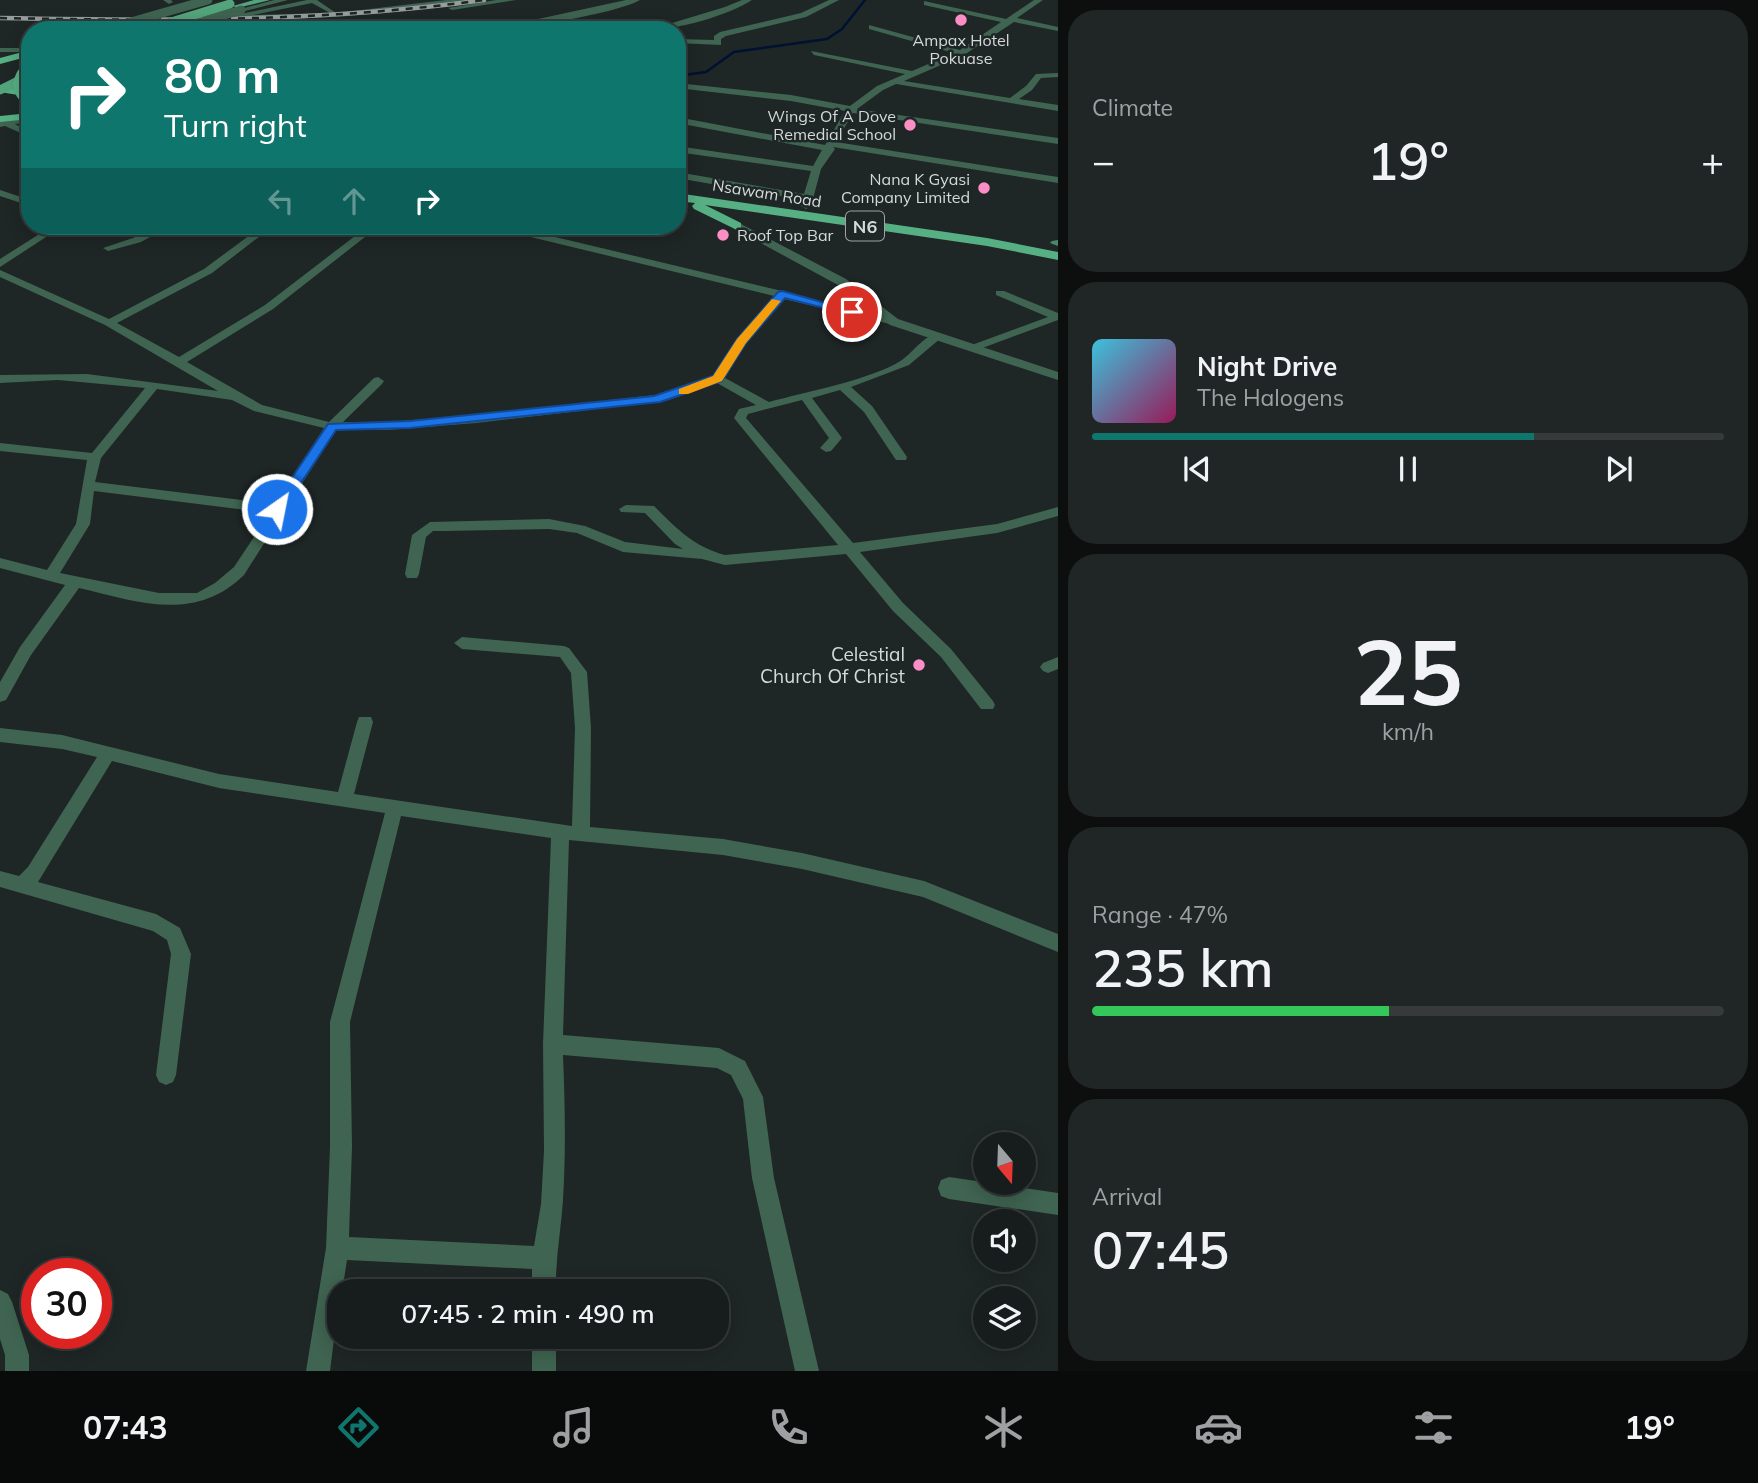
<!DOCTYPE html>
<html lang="en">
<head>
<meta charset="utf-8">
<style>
	:root { --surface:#171c1c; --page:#202525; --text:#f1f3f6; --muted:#9ea1a3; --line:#363a3b; --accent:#0f766e }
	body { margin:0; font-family:Mulish,sans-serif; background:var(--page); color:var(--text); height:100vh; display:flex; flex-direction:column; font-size:26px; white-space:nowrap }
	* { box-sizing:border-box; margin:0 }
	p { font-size:23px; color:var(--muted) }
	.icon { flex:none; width:38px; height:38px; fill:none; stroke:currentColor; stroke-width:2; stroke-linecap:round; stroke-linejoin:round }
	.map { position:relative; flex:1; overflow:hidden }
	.panel { display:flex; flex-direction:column; gap:10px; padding:10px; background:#0d0f0f; width:700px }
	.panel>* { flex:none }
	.banner { position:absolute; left:21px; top:21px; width:665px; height:214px; border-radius:28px; box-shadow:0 4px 18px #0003,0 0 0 2px var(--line); background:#0f766e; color:#fff; overflow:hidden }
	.needle { width:46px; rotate:161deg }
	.buttons { position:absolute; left:973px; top:1132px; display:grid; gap:14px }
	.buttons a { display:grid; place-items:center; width:63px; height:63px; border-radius:50%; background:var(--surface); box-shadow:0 4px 18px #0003,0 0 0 2px var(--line); font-size:35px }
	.speed { position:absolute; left:21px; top:1258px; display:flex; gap:14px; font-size:35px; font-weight:700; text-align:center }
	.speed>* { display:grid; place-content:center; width:91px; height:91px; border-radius:50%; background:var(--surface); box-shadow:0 4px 18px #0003,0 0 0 2px var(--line); line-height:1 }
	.speed .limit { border:10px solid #d22; background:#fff; color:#111 }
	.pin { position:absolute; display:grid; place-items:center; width:60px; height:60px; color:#fff; margin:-30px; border:4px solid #fff; border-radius:50%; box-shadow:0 2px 7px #0007 }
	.me { position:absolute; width:77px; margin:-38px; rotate:33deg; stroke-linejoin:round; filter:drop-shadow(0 0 5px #0008) }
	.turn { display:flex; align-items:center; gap:24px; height:147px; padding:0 28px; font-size:32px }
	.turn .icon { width:91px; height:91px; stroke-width:2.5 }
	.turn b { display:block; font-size:49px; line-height:60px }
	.lanes { display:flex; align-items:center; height:66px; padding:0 28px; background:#0003; justify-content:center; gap:35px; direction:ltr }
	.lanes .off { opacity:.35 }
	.big { font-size:52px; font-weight:600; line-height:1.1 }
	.panel .card { flex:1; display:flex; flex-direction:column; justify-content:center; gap:10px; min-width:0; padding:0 24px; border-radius:28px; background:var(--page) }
	.panel .dial { align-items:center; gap:0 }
	.dial b { font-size:91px; line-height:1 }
	.song { display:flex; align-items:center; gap:21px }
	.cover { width:84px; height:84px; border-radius:10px; background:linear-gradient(135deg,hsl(190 70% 55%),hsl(330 70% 35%)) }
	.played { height:7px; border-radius:4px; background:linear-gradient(90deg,var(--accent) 70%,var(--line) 70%) }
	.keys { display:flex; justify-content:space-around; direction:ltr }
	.heat { display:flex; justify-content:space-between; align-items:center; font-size:38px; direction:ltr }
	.charge { height:10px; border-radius:5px; background:linear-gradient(90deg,#34c759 47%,var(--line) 0) }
	.trip { position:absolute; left:327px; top:1279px; width:402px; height:70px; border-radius:28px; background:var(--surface); box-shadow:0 4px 18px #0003,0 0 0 2px var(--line); font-weight:600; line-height:70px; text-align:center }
	.dock { display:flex; height:112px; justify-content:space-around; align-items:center; background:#090b0b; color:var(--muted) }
	.dock .icon { width:49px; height:49px }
	.dock .on { color:var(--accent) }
	.dock b { font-size:32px; color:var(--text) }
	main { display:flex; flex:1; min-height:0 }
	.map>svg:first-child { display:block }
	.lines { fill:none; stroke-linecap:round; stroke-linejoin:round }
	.stream { stroke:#001131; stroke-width:2.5 }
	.minor { fill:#3f6451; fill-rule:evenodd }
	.tertiary { fill:#3f6451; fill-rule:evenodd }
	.secondary { fill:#4b8869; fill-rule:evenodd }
	.primary { fill:#53a47c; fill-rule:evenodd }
	.trunk { fill:#56b084; fill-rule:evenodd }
	.rail-casing { stroke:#979d9d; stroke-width:4.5 }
	.rail { stroke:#1f2626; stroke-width:2.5; stroke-dasharray:7; stroke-linecap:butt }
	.tertiary-bridge { stroke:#3f6451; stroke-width:9 }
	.primary-bridge { stroke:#53a47c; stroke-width:9 }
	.trunk-bridge { stroke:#56b084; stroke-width:10 }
	.route { fill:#1a73e8; stroke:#114b97; stroke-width:2 }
	.slow { fill:#f59e0b }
	.poi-dot { fill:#fb8fc5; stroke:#1f2626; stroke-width:2.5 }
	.labels { text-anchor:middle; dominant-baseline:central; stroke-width:5; stroke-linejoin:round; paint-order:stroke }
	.far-poi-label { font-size:16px; fill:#d4d9d9; stroke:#1f2626; text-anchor:end }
	.far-street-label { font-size:16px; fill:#d4d9d9; stroke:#1f2626 }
	.shield { fill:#1f2626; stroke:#9ea3a3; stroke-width:2 }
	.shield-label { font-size:18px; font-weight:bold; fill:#d4d9d9 }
	.poi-label { font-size:19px; fill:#d4d9d9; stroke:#1f2626; text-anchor:end }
</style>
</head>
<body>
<main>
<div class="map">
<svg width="1058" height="1371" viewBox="0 0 1058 1371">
	<rect width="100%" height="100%" fill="#1f2626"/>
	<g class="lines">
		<path class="stream" d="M677 76 706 72 734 52 827 39 842 29 865 0"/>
		<path class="minor" d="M163 0H171L173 2 169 4Z
			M307 0H317L336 13 446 0H467C444 11 257 26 236 15ZM312 3 330 13 253 15Z
			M496 0H516L452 10 448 8Z
			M742 0H752C730 15 676 30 649 30L725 7Z
			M829 0H839L806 17 726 36 721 39V45L677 43V39L714 40V36L720 32 801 13Z
			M1034 0H1043L1017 18 1058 27V31L1014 22 964 55 904 81 1010 98 1026 86 1036 74 1058 73V77L1041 78 1032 90 1019 99 1058 105V111L896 84 883 90 857 109 1058 138V144L853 113 836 142 1058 177V183L833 147 835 149 821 169 811 206 806 209 801 206 803 200 677 178V172L804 194 811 171 677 152V146L813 166 822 150 677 123V117L825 145 845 111 791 101 677 88V83L791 95 850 106 877 86 905 74 814 55 811 51 912 71 954 53 869 29V25L960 50 1001 22 924 5V1L1006 19Z
			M553 16 598 28 599 30H586L550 20Z
			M333 19 353 22 364 30H354L330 23Z
			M222 20H251L255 22 251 24H219Z
			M0 48H30V52H0Z
			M30 116V122L15 124 30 132V137L5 126 0 127V121Z
			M0 190 30 200V206L0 196Z
			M52 226H63L0 267V259Z
			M158 226H170L141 242 108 251 103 248 133 238Z
			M262 226H273L212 273 117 323 179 357 265 305 368 226H379L273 309 187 362 262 405 329 422 374 378 378 377 384 381 382 384 343 422H388L476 415 664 394 714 377 737 339 774 296 494 228 493 226H509L782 291 900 322 894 325 784 299 746 343 725 378 769 402C805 392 871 380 902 360 914 352 926 332 941 334V338L909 365 851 387 872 406 907 457 906 460H896L864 412 840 390 812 398 842 438 831 451 826 452 820 448 829 438 802 400 748 414 746 418 853 543 997 524 1058 507V516L997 533 860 552 903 603 951 649 993 701 995 705 993 709H981L941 657 893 611 846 554 725 565 702 559 623 552 577 533 549 529 444 531H433L426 537 419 574 417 578H407L405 574 412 535 430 522 549 519 585 526 625 542 683 549 675 544 645 513 621 512 619 509 626 505 654 506C676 528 694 547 725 555L838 545 734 418 739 409 756 405 717 383 666 401 476 423 388 430H336L244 575C195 623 138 602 79 588L31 655 6 700 0 702V682L20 647 65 585 0 568V558L47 570 76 524 87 460 0 451V443L92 453 145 388 58 380 0 383V375L87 374 218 391 105 325 0 277V270L109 319 204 269ZM157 389 232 400 254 411 324 428 275 504 95 482 101 458ZM94 491 270 513 234 567 215 583 197 593H159L60 573 90 524Z
			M996 291H1004L1058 313V320L977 350H969V346L1048 317 996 295Z
			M462 637 564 646 569 648 587 672 591 728 590 827 723 839 802 853 924 881 1058 934V952L923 897 802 869 723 855 569 840 563 1035 719 1048 745 1061 763 1097 774 1178 819 1371H795L752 1178 743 1099 731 1075 717 1068 563 1055C565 1103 566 1152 563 1200 561 1231 555 1260 556 1292H532V1269L347 1260 342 1292H340L330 1371H306L326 1248 330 1147V1022L385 813 219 788 112 761 38 882 156 914 180 928 191 954 176 1075 173 1082 166 1085 159 1082 156 1075 171 954 167 940 153 931 0 887V871L19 876 28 867 97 757 62 749 0 742V728L62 735 219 774 338 792 357 722 359 717H371L373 722 354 794 572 826 575 728 571 673 560 657 462 649 454 643ZM401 816 551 838 543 1044 544 1151 541 1204 534 1246 349 1237 352 1147 350 1022Z
			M1058 657V669L1048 673 1043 671 1040 667 1043 663Z
			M949 1177 1058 1193V1215L949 1199 941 1196 938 1188 941 1180Z
			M0 1290 8 1294 12 1302 29 1355V1371H5V1355L0 1339Z
			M532 1337H556V1371H532Z"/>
		<path class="tertiary" d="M274 0H288L241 12 237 10Z
			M626 0H640C615 14 517 30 487 30Z
			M733 224H741L846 279 898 319 1058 372V380L890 325 838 285 733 228Z"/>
		<path class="secondary" d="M1058 240V246L1050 243 1052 241Z"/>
		<path class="primary" d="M254 0H270L237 8 233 6Z"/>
		<path class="trunk" d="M30 50V56L0 64V58Z
			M0 86 30 91V97L0 92Z
			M30 113V119L0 122V116Z
			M677 193 987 238 1058 252V260L987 246 705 205 741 223V229L737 230 694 209 692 206 695 203 677 201Z"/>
		<defs>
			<path id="rail" d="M0 18C162 21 323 22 484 0"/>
		</defs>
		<use href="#rail" class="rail-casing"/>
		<use href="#rail" class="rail"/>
		<path class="tertiary-bridge" d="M103 30 208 0
			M174 30 241 10"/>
		<path class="primary-bridge" d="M145 30 230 4
			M0 90 30 75"/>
		<path class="trunk-bridge" d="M30 64C15 78 14 91 30 104"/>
	</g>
	<path class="route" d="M782 291 858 312 852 315 785 298 746 343 722 381 660 402 410 428 336 430 282 512 277 513 271 509 328 424 410 421 654 396 713 376 737 339 778 292Z"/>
	<path class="slow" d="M772 299 781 301 746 343 722 381 688 394H679V389L713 376 737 339Z"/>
	<g class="poi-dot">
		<circle cx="961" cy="20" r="7"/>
		<circle cx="910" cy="125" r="7"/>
		<circle cx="984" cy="188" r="7"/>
		<circle cx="723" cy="235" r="7"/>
		<circle cx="919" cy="665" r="7"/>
	</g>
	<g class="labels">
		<g class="far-poi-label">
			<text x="961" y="40" text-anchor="middle">Ampax Hotel<tspan x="961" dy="18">Pokuase</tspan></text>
			<text x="896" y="116">Wings Of A Dove<tspan x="896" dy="18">Remedial School</tspan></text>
			<text x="970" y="179">Nana K Gyasi<tspan x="970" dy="18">Company Limited</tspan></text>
			<text x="737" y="235" text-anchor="start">Roof Top Bar</text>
		</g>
		<g class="far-street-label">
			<text transform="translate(767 193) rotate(9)">Nsawam Road</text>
		</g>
		<rect class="shield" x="846" y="211.5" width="38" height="29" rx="5"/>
		<g class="shield-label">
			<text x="865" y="226">N6</text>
		</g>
		<g class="poi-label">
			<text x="905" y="654">Celestial<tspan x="905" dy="22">Church Of Christ</tspan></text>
		</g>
	</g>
</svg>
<div class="buttons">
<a><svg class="needle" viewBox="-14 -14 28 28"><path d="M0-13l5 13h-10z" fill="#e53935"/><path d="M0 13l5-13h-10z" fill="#9ea1a3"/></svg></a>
<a><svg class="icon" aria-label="sound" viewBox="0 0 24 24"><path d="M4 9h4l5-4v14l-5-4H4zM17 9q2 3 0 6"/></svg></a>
<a><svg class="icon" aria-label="layers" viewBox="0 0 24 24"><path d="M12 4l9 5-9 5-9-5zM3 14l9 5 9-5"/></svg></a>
</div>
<div class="speed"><div class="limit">30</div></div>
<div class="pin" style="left:852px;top:312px;background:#d93025"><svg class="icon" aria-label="arrive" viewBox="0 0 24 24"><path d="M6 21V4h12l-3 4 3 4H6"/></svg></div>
<svg class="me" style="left:277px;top:509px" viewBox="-20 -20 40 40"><circle r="17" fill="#1a73e8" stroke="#fff" stroke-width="3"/><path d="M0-11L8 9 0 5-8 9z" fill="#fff"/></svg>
<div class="trip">07:45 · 2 min · 490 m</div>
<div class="banner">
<div class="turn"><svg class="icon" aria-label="right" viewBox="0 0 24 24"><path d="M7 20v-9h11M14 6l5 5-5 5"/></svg><div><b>80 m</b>Turn right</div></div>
<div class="lanes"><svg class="icon off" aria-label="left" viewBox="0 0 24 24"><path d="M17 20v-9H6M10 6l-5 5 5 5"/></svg><svg class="icon off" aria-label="ahead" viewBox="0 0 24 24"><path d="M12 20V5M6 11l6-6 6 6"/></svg><svg class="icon" aria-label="right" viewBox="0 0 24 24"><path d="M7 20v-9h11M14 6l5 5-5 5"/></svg></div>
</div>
</div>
<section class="panel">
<div class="card"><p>Climate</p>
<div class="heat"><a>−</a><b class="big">19°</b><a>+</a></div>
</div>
<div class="card">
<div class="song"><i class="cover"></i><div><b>Night Drive</b><p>The Halogens</p></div></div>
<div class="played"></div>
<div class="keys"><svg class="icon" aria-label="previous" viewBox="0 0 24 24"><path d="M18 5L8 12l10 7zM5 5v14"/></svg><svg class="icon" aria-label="pause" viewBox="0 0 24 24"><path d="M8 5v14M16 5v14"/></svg><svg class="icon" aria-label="next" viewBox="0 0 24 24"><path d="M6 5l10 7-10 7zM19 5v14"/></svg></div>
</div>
<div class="card dial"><b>25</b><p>km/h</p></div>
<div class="card"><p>Range · 47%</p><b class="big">235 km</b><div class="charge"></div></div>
<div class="card"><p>Arrival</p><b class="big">07:45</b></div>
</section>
</main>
<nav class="dock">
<b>07:43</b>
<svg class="icon on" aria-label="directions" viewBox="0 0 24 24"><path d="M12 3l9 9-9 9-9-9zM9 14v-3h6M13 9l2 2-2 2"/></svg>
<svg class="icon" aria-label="music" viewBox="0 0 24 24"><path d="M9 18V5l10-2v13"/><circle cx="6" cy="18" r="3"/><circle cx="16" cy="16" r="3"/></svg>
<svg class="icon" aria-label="phone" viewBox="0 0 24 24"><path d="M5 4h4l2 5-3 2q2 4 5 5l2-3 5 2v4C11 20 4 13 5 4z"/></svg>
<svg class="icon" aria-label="climate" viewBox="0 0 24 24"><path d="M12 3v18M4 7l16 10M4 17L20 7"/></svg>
<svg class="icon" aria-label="car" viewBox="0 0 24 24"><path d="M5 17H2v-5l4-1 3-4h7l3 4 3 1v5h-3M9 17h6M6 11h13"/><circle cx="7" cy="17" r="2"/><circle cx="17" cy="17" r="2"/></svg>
<svg class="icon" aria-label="filters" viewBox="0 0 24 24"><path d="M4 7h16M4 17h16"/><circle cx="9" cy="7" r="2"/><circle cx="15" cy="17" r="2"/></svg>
<b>19°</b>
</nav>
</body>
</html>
